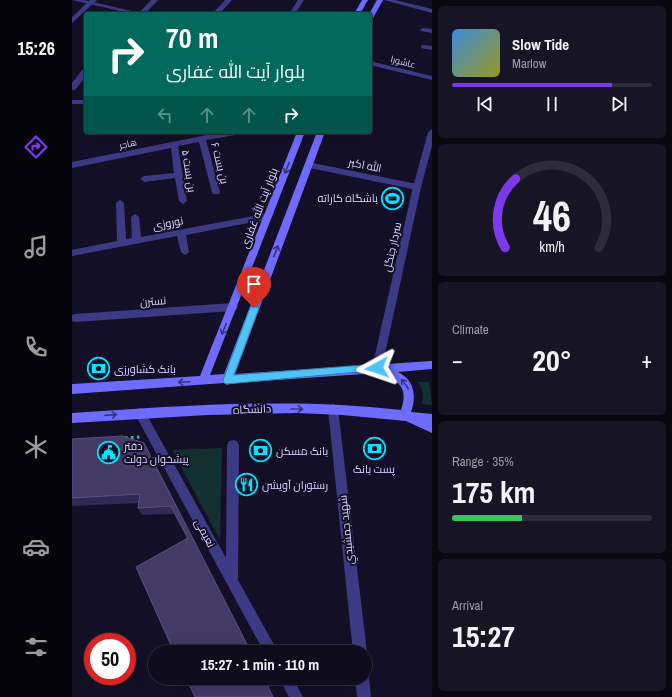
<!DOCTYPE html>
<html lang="en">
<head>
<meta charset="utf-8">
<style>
	:root { --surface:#0e0b1c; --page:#171425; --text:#f1f3f6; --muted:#9b9ba3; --line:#2e2b3b; --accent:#7c3aed }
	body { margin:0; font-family:"Archivo Narrow",Cairo,sans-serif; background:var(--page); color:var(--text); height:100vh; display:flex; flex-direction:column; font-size:15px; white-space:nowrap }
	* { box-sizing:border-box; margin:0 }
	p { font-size:13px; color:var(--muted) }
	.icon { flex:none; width:22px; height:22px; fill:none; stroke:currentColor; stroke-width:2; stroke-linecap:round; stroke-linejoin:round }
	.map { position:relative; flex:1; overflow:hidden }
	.drawer { display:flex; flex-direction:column; gap:6px; padding:6px; background:#08060f; width:240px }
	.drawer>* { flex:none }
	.guide { position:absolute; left:12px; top:12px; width:288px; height:122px; border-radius:4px; box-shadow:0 4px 16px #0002,0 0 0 1px var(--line); background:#00695c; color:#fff; overflow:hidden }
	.speed { position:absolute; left:12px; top:633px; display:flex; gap:8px; font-size:20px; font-weight:700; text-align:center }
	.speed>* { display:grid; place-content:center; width:52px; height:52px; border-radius:50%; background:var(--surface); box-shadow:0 4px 16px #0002,0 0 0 1px var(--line); line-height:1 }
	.speed .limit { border:6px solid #d22; background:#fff; color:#111 }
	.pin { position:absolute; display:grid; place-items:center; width:34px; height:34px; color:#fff; margin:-41px -17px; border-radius:50% 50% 50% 0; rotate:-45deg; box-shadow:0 0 4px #0007 }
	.pin .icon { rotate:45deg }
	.me { position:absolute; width:44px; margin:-22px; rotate:265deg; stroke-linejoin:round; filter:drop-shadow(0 0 3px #0008) }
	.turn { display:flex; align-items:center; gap:14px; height:84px; padding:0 16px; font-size:18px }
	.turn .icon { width:52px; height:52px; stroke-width:2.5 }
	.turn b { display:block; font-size:28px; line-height:34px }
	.lanes { display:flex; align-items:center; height:38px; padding:0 16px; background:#0003; justify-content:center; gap:20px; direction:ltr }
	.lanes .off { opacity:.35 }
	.big { font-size:30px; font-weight:700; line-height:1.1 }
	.drawer .card { flex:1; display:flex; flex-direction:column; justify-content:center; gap:6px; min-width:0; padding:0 14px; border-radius:6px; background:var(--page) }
	.drawer .dial { align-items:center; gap:0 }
	.dial svg { height:104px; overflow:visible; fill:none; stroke:var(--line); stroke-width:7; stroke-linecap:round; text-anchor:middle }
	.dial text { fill:var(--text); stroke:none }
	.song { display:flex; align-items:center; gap:12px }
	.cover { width:48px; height:48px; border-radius:6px; background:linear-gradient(135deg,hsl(210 70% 55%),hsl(60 70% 35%)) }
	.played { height:4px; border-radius:2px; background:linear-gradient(90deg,var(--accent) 80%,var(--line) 80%) }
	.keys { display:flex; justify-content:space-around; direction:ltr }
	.heat { display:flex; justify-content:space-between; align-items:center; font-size:22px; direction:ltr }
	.charge { height:6px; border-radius:3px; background:linear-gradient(90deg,#34c759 35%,var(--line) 0) }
	.trip { position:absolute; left:76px; top:645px; width:224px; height:40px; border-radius:20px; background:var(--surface); box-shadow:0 4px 16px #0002,0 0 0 1px var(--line); font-weight:700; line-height:40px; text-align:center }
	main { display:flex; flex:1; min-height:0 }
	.dock { display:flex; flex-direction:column; width:72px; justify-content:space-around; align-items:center; background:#06040b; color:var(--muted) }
	.dock .icon { width:28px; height:28px }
	.dock .active { color:var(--accent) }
	.dock b { font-size:18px; color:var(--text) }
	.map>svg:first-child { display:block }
	.green { fill:#12302f }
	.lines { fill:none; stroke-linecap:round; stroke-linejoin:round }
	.path { stroke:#2fb8b0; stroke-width:3; stroke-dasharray:2.5 3.5; stroke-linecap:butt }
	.minor { fill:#3d3a85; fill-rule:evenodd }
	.tertiary { fill:#3d3a85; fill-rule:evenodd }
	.secondary { fill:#6f6bff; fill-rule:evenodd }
	.wall { fill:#312854 }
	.building { fill:#433a66; stroke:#5a527e }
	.oneway { stroke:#38347d }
	.route { fill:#4fc3f7; stroke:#337fa1 }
	.labels { text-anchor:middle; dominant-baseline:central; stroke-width:4; stroke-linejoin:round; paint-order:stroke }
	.far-street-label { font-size:9px; fill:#d9d4ff; stroke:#130f26 }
	.street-label { font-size:11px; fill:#d9d4ff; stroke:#130f26 }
	.poi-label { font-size:11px; fill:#d9d4ff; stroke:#130f26; text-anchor:start }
</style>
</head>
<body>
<main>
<nav class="dock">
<b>15:26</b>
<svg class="icon active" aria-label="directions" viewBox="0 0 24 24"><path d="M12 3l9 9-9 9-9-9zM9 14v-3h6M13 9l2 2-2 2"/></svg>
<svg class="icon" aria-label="music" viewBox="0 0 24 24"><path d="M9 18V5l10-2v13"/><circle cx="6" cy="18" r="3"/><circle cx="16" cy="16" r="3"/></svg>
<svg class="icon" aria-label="phone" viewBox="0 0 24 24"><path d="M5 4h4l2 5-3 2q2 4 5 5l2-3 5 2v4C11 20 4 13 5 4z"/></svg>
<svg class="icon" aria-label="climate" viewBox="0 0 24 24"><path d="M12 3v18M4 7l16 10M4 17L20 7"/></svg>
<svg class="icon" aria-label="car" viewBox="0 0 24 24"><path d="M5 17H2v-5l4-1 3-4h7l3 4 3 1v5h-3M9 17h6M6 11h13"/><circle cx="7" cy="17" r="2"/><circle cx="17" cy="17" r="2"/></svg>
<svg class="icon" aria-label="filters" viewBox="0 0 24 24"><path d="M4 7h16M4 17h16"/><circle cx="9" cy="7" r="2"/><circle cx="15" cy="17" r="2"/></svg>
</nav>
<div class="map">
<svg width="360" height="697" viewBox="0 0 360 697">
	<rect width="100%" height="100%" fill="#130f26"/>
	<path class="green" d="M346 382H357L360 405 350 404 351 393Z
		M150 448 148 540 100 450Z"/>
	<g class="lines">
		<path class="path" d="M53 438 68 437"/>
		<path class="minor" d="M18 0H25L0 23V17Z
			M79 0H86L73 14H66Z
			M153 0H160L147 14H140Z
			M226 0H232L223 14H217Z
			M312 0H323L360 9V13Z
			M351 28 360 29V33L349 31 348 30Z
			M351 45 360 46V50L349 48V46Z
			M298 61 360 76V80L298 65Z
			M11 69H14V76L3 90H0V83Z
			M150 132H167L163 135 134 140 148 192 147 194H141L140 192 127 142 106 146 115 201 111 204 107 201 103 178 72 182 68 179 72 176 102 173 99 148 0 168V162Z
			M236 162 345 184 349 187 345 190 233 167 232 165Z
			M48 200 52 203 54 239 60 238 59 217 63 214 67 217 69 237 197 213 201 216 197 219 114 235 117 252 113 255 109 252 105 236 0 256V250L45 241 44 203Z
			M161 303 164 304 166 307 164 310 161 311 3 322 0 321V315L3 314Z
			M261 404 265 406 266 409 295 652 293 656V652H281L256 409 257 406Z
			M68 408 72 410 154 558 155 445 157 441 161 440 165 441 167 445 166 580 206 652H192L64 416 63 413 64 410Z
			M293 673 297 678 299 697H285L283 678H293Z
			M207 678H221L231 697H217Z"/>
		<path class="tertiary" d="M0 0H12L73 14H61Z
			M0 100H14V104H0Z
			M360 129V146L349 187 310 368 309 371 305 372 301 371 300 368 341 187 356 132Z"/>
		<path class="secondary" d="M290 0H296L288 14H282Z
			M305 0H311L301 18 298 20 297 14Z
			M225 132H233L138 375 152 374 245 132H253L163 374 360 361V369L326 372C342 380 345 395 339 412L360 414V433L334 421 270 415 225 413 135 415 0 423V413C109 406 220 397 329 410 337 386 326 381 306 373L159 383 155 385 152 383 0 394V384L128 376Z"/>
	</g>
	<path class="wall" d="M0 439 72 443 179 652 115 539 102 514 70 515 66 508 67 503 0 506Z"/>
	<path class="building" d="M50 436 72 443 179 652H102L64 567 116 538 99 506 66 508 68 494 0 498V439Z
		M114 678H192L201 697H123Z"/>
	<defs><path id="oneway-shaft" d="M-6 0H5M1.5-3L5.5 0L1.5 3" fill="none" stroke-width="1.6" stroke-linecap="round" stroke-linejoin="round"/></defs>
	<g class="oneway">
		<use href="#oneway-shaft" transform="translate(215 168) rotate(111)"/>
		<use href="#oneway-shaft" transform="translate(204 251) rotate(-69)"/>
		<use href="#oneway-shaft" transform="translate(152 329) rotate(112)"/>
		<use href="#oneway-shaft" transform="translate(112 382) rotate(177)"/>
		<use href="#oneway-shaft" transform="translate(333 384) rotate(-125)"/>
		<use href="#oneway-shaft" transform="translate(225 409)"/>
		<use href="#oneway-shaft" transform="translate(39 415) rotate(-4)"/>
	</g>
	<path class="route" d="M182 305 187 308 162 375 305 364 308 365 309 368 308 370 155 384 152 383 151 380 178 308Z"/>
	<defs>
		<symbol id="stadium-ring" viewBox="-11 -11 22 22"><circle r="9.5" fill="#130f26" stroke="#00e5ff" stroke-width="1.5"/><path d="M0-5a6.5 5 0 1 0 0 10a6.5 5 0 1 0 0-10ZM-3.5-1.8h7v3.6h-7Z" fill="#00e5ff"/></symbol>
		<symbol id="bank-ring" viewBox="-11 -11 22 22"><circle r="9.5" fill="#130f26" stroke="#00e5ff" stroke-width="1.5"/><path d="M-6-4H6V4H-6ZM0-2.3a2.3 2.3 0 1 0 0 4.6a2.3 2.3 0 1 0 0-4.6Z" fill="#00e5ff"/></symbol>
		<symbol id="civic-ring" viewBox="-11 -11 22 22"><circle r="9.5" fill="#130f26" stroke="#00e5ff" stroke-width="1.5"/><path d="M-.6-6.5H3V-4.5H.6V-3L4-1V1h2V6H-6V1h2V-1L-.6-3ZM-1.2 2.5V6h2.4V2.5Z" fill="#00e5ff"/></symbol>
		<symbol id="restaurant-ring" viewBox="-11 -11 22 22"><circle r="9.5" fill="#130f26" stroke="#00e5ff" stroke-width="1.5"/><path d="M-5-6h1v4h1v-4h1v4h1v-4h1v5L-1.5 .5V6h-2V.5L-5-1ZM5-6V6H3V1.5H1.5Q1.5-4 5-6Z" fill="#00e5ff"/></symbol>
	</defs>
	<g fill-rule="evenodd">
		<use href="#stadium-ring" x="308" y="186" width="25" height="25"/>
		<use href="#bank-ring" x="14" y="356" width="25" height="25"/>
		<use href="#bank-ring" x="290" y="436" width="25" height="25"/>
		<use href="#bank-ring" x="176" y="438" width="25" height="25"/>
		<use href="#civic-ring" x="24" y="440" width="25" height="25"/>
		<use href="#restaurant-ring" x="162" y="472" width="25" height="25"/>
	</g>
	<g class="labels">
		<g class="far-street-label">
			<text transform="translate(331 62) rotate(14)">عاشورا</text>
			<text transform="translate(56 144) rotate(-12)">هاجر</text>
		</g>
		<g class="street-label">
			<text transform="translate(148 163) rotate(76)">بن بست ۶</text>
			<text transform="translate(293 165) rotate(12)">الله اکبر</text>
			<text transform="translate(117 171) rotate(81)">بن بست ۵</text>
			<text transform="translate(187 208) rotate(-69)">بلوار آیت الله غفاری</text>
			<text transform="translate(96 223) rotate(-11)">نوروزی</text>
			<text transform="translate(320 247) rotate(-77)">سردار جنگل</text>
			<text transform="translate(81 301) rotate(-4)">نسترن</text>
			<text transform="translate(180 409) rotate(-2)">دانشگاه</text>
			<text transform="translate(274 530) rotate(-96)">شهيد جمشيدي</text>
			<text transform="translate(133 533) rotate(62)">نعیمی</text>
		</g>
		<g class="poi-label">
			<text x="306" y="198" text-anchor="end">باشگاه کاراته</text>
			<text x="42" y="369">بانک کشاورزی</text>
			<text x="52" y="446">دفتر<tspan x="52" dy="13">پیشخوان دولت</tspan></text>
			<text x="204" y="451">بانک مسکن</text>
			<text x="302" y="469" text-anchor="middle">پست بانک</text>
			<text x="190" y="485">رستوران آویشن</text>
		</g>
	</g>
</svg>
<div class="speed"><div class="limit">50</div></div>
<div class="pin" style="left:182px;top:308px;background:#d93025"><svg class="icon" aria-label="arrive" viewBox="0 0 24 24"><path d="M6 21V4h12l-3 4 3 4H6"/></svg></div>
<svg class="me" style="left:305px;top:368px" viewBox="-20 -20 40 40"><path d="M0-17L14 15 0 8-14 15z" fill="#4fc3f7" stroke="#fff" stroke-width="4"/></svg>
<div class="trip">15:27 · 1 min · 110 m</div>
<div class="guide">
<div class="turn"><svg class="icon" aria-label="right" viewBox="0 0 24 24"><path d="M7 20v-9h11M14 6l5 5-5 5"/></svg><div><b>70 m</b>بلوار آیت الله غفاری</div></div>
<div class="lanes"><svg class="icon off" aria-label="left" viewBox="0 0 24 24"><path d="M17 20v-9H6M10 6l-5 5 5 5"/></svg><svg class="icon off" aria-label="ahead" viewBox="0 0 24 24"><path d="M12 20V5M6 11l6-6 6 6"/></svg><svg class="icon off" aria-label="ahead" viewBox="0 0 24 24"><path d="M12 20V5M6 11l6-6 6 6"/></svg><svg class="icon" aria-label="right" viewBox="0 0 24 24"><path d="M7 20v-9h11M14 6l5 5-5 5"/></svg></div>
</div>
</div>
<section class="drawer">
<div class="card">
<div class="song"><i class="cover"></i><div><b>Slow Tide</b><p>Marlow</p></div></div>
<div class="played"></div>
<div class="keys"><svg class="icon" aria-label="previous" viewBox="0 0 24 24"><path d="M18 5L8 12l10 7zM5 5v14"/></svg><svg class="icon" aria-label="pause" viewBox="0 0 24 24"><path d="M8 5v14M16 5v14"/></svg><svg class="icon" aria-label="next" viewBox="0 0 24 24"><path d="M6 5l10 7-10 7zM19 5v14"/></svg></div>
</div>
<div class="card dial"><svg viewBox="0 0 100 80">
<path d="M14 69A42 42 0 1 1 86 69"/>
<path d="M14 69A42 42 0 0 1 22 16" stroke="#7c3aed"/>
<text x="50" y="56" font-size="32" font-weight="700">46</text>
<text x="50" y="72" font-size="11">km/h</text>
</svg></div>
<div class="card"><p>Climate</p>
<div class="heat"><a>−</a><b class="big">20°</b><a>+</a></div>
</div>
<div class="card"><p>Range · 35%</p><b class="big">175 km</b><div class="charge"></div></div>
<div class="card"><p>Arrival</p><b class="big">15:27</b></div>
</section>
</main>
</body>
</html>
